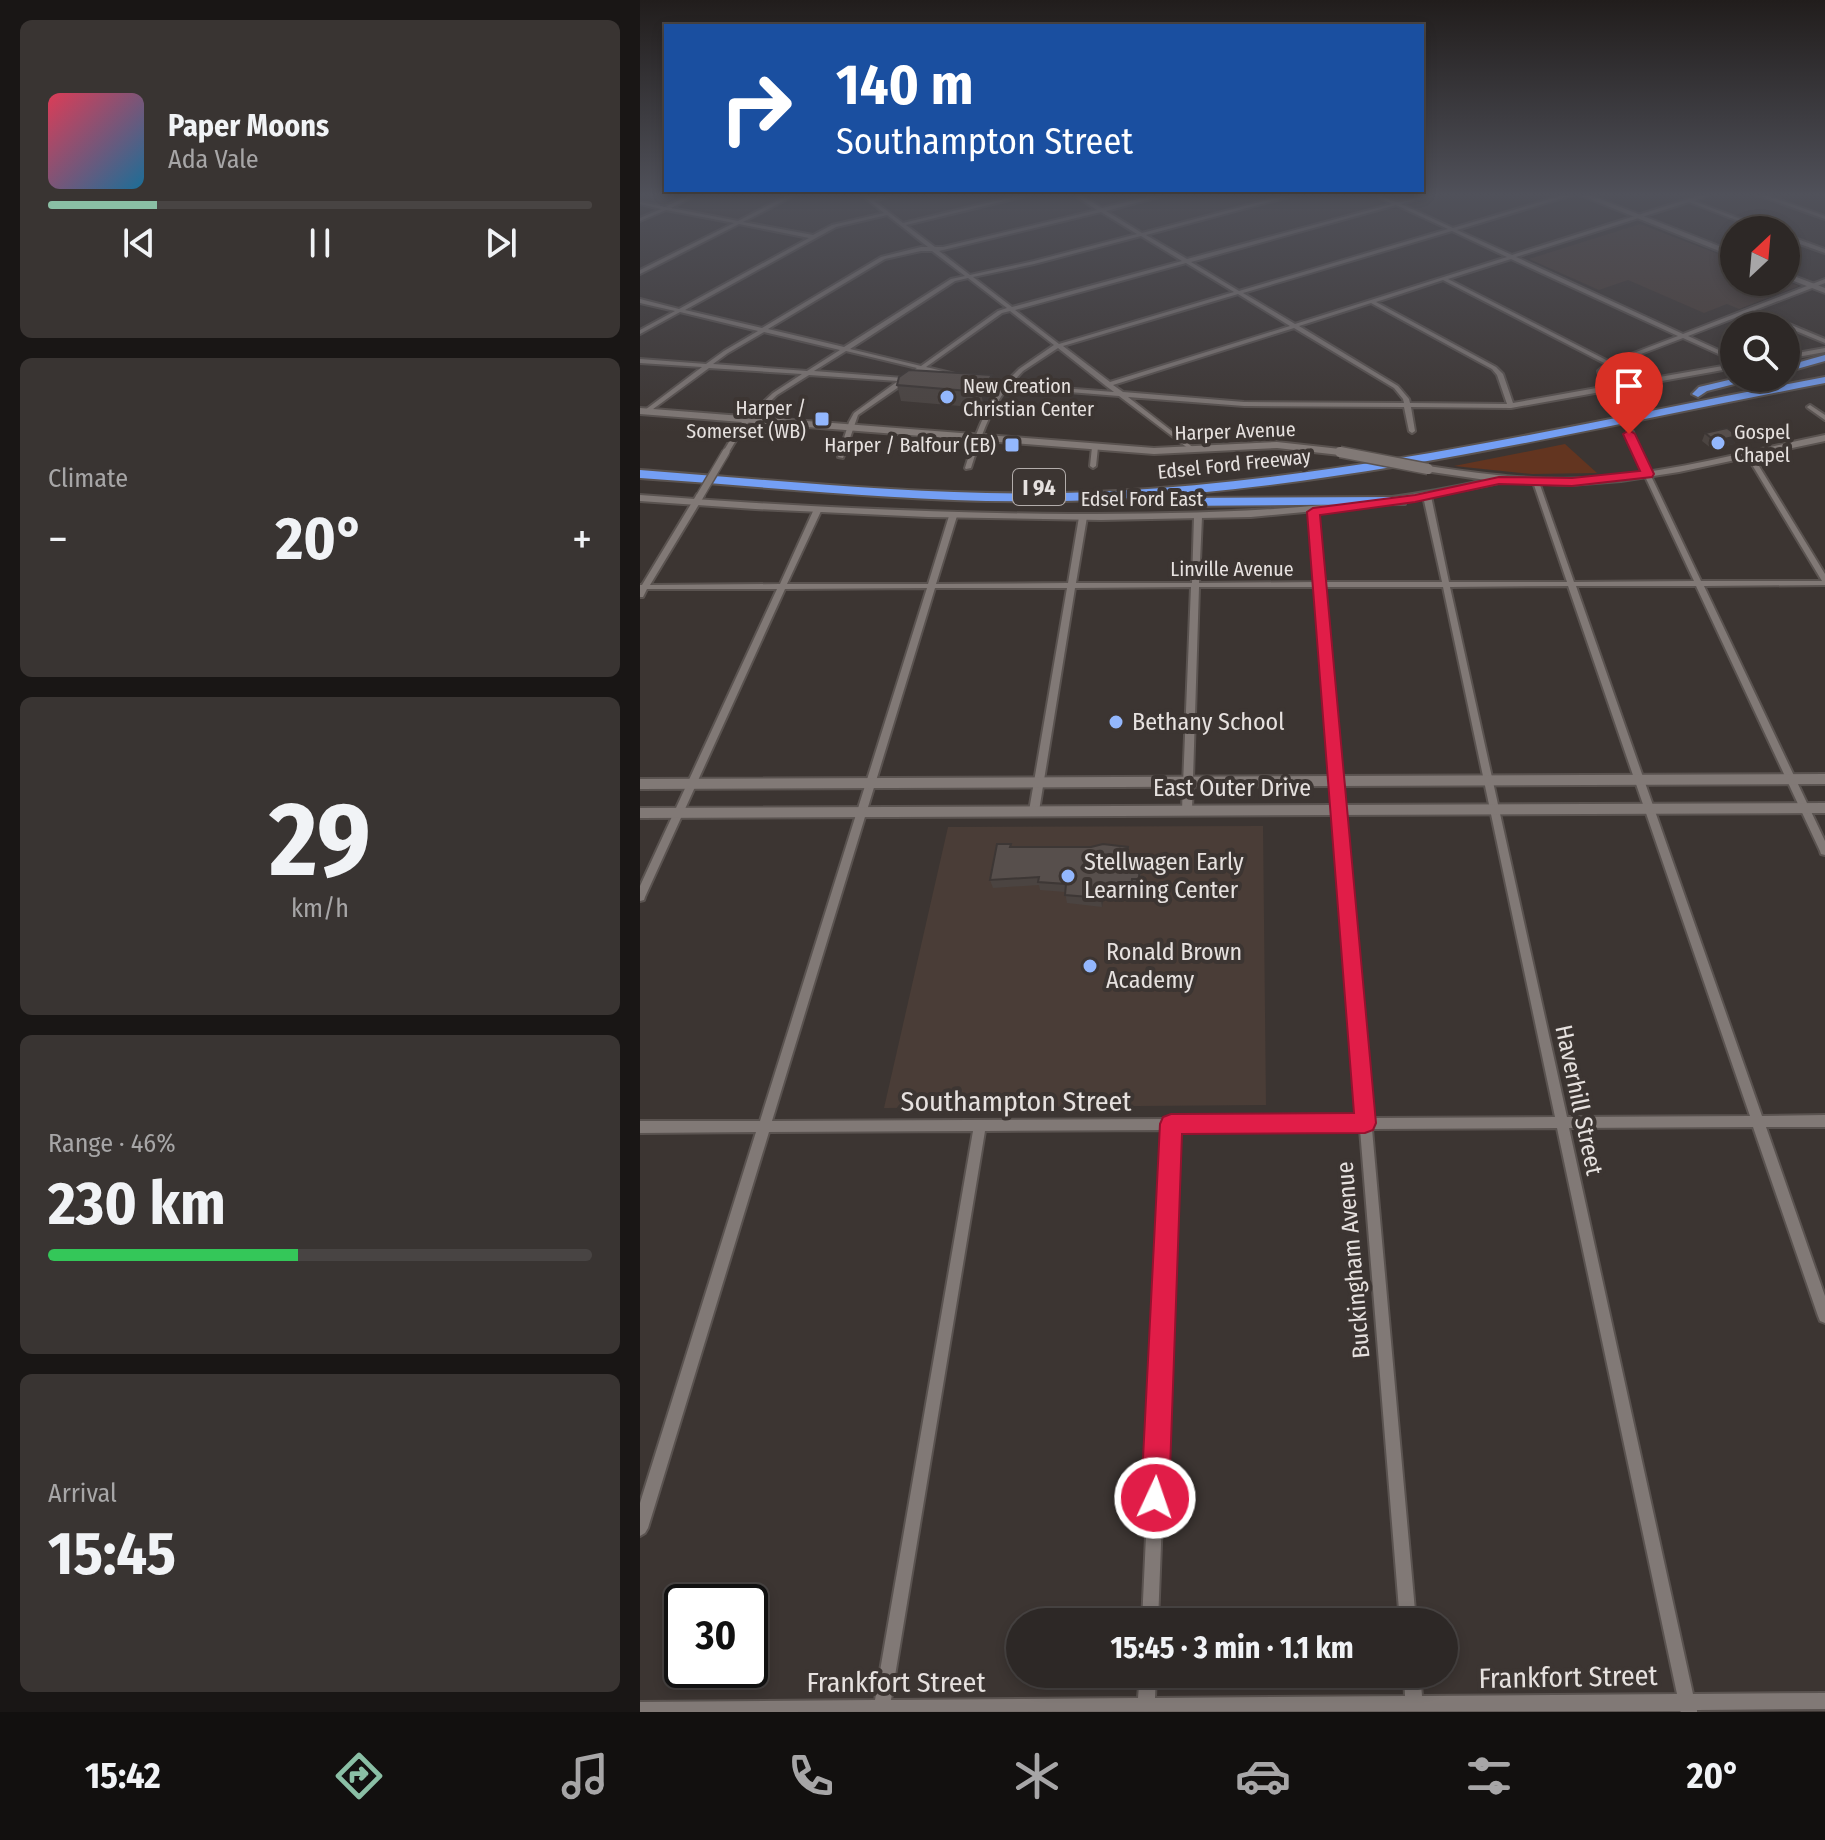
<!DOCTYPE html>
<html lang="en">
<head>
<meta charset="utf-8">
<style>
	:root { --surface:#2d2826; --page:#393432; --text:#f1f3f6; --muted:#a7a6a7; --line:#484443; --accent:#8abfa5 }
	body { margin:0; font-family:"Fira Sans Condensed",sans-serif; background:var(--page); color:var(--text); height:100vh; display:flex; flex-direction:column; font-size:30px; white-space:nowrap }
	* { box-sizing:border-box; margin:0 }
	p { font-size:26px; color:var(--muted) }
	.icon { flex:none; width:44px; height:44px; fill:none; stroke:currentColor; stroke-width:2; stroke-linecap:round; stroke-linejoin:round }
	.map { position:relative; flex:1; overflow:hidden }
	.side { display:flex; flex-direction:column; gap:20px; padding:20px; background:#191615; width:640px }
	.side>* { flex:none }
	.banner { position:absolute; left:24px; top:24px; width:760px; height:168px; border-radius:0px; box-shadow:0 4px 12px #0003,0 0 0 2px var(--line); background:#1a4fa0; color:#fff; overflow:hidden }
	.needle { width:52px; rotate:26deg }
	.controls { position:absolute; left:1080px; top:216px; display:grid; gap:16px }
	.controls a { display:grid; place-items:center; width:80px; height:80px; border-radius:50%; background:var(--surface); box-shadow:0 4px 12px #0003,0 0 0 2px var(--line); font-size:40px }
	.speed { position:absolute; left:24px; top:1584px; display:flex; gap:16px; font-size:40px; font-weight:700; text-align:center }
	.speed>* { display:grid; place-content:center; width:104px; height:104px; border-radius:50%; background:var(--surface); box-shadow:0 4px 12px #0003,0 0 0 2px var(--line); line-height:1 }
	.speed .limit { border:4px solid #111; border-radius:12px; background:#fff; color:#111 }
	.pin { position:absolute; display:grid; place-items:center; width:68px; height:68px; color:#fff; margin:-82px -34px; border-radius:50% 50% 50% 0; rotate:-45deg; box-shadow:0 0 8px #0007 }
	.pin .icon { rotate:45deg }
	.me { position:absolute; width:88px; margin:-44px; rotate:3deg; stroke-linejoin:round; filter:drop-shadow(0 0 6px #0008) }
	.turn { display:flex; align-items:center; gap:28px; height:168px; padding:0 40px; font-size:36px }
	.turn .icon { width:104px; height:104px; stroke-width:2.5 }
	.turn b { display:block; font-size:56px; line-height:68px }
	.big { font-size:60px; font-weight:700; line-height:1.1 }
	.side .tile { flex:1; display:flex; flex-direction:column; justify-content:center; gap:12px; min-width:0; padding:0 28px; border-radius:12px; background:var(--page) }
	.side .dial { align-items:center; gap:0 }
	.dial b { font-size:104px; line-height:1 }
	.song { display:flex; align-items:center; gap:24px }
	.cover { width:96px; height:96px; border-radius:12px; background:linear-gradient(135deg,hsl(350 70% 55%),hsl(200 70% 35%)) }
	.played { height:8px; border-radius:4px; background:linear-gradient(90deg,var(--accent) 20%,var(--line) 20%) }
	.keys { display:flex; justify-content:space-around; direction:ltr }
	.heat { display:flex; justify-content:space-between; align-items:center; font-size:44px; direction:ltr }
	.charge { height:12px; border-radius:6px; background:linear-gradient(90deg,#34c759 46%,var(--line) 0) }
	.trip { position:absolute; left:366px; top:1608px; width:452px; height:80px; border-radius:40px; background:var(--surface); box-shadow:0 4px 12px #0003,0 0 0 2px var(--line); font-weight:700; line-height:80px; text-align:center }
	.menu { display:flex; height:128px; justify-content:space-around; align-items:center; background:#12100f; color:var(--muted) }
	.menu .icon { width:56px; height:56px }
	.menu .current { color:var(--accent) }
	.menu b { font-size:36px; color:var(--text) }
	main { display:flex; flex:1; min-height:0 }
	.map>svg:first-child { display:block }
	.built { fill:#4a3d37 }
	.green { fill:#633520 }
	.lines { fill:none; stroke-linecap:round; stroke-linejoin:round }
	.street-casing { stroke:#5a5350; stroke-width:4 }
	.secondary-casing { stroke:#5a5350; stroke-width:4 }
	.highway-casing { stroke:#5a5350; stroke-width:4 }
	.street { fill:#817976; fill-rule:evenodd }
	.secondary { fill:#817976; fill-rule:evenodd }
	.highway { fill:#749ff4; fill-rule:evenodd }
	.street-bridge-casing { stroke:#5a5350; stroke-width:10; stroke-linecap:butt }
	.secondary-bridge-casing { stroke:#5a5350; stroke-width:13; stroke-linecap:butt }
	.street-bridge { stroke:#817976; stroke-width:7 }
	.secondary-bridge { stroke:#817976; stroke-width:10 }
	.wall { fill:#4b4441 }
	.shaded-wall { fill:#3d3735 }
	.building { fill:#574f4c; stroke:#3d3735; stroke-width:2 }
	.route { fill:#e11d48; stroke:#92132f; stroke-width:2 }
	.poi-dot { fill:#93b7fd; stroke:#3c3532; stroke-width:3 }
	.labels { text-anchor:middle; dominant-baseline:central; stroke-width:8; stroke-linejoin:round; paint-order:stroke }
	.far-poi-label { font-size:20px; fill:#e6e1df; stroke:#3c3532; text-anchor:start }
	.far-street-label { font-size:20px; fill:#e6e1df; stroke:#3c3532 }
	.shield { fill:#3c3532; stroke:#b3adab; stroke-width:2 }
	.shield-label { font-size:22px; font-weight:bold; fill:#e6e1df }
	.poi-label { font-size:24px; fill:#e6e1df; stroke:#3c3532; text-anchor:start }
	.street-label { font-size:24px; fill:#e6e1df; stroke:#3c3532 }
	.near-street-label { font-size:28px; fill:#e6e1df; stroke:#3c3532 }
</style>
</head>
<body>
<main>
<section class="side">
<div class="tile">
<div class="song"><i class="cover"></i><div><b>Paper Moons</b><p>Ada Vale</p></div></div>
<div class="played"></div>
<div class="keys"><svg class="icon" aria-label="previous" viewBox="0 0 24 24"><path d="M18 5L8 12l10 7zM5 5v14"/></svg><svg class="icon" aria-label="pause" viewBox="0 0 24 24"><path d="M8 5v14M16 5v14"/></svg><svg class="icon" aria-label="next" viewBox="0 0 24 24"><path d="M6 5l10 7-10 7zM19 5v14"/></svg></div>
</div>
<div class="tile"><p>Climate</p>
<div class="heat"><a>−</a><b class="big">20°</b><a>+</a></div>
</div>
<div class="tile dial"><b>29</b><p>km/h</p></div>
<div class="tile"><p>Range · 46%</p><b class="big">230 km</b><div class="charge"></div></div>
<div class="tile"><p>Arrival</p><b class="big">15:45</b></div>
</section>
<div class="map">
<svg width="1185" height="1712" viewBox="0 0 1185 1712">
	<rect width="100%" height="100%" fill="#3c3532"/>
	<path class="built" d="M1000 224 1094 260V282L1146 281 1159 286 1099 309 1087 304 1064 313 988 280 959 290 889 259Z
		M623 826 626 1105 244 1108 308 827Z"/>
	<path class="green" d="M925 444 957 473 892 474 814 466Z"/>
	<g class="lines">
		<defs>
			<path id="street" d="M53 193H60L31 208 98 221 152 193H159L103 222 173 235 192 225 244 213 219 193H225L231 198 253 193H263L234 201 263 223 388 193H398L266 225 295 247H303L457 210 431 193H437L462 208 523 193H533L466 211 502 233 654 193H663L506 235 547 259 752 204 731 193C741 194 748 201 757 202 766 203 785 193 798 193L761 204 813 228 930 193H939L817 230 872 255 1067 193H1075L1054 201 1129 230H1122L1049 202 876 257 1043 334 1185 279V283L1115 310 1185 339V343L1110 312 1048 336 1094 357V361L1043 338 972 365 964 371 968 386 1094 364V368L871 408 771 407 775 431 772 433 769 431 764 407 604 406 488 397 555 449 556 450 553 452 479 396 368 387C349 411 340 439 331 468L326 469 325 468C334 439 343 411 362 387L341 385 339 384V382L365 383 379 369 414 345 370 311 362 313 286 367 315 374V376L283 370 270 378 272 380 271 381 266 382 218 415 203 458 198 457 209 422 214 413 258 381 169 375 137 395 104 427 89 452 86 454 83 452 99 425 133 393 162 374 69 368 9 412H5V410L62 367 0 363V359L66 364 84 351 118 331 40 312 0 334V330L35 311 0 303V299L39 309 169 238 99 224 0 274V270L94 223 26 210 0 221V218L21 209 0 204V202L25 207ZM756 205 808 229 599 291 551 262ZM461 212 497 234 394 261 330 275 299 251ZM247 215 288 247H281L241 257 122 328 45 310 196 227ZM812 231 867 257 655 324 603 293ZM501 236 542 261 372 307 333 277 394 264ZM281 251H292L325 276 311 279 204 347 128 329 245 259ZM871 259 1038 336 970 362 808 279ZM546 263 594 292 419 344 375 310ZM328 278 367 308 358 311 281 366 210 349 315 281ZM803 280 966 364 958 371 962 387 873 403 863 374 856 367 736 302ZM598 294 650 326 470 382 423 346ZM731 303 852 369 857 375 867 404 770 403 769 399 758 386 659 326ZM654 328 754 388 763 399 764 403 604 402 483 392 473 385ZM124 332 200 350 167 371 73 364 88 353ZM418 348 466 386 474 392 371 384 383 371ZM206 351 277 368 263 378 174 371Z
				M1112 193H1120L1185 216V219Z
				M1146 235 1185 249V253L1146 239Z
				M1185 348V352L1146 359V355Z
				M1170 405 1185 415V420L1168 408 1167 407Z
				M990 430 993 432 1001 455 1061 581H1182L1105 453 1108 451 1111 453 1185 574V585L1064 586 1185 841V855L1181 854 1180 851 1056 586H936L1122 1116 1185 1115V1127H1126L1185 1296V1323L1180 1321 1178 1316 1113 1127 929 1128 1053 1694 1185 1693V1709L1057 1710V1712H1041L1040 1711 0 1712V1702L235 1700 333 1131 129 1132 8 1528 5 1533 0 1536V1503L116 1132 0 1133V1121H120L287 588 145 589 5 897 4 900 0 901V886L137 589H7L3 597H0V585H2L57 494 64 496 10 585 140 584 174 509 178 507 182 509 147 584H288L309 516 313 514 317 516 296 584 428 583 439 517 443 515 447 517 436 583H552L554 517 558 515 562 517 559 583 675 582 669 512 673 510 677 512 683 582H802L783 496 787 494 791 496 809 582H927L893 482 896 480 899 482 934 582 1054 581 995 455 987 432ZM928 586 1110 1116 927 1117 810 587ZM551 587 542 810 547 814 552 810 559 587H676L719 1118 132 1121 295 588H427L389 811 394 815 399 811 435 588ZM683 587H803L915 1117 731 1118ZM917 1128 1037 1694 782 1696 780 1674H764L765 1696 515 1698 516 1674H500L498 1698 251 1700 345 1131 525 1130 502 1622H518L537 1130 720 1129 760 1622H776L732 1129Z
				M455 445 458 447 456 466 453 468 450 466 452 447Z"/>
			<path id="secondary" d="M935 193H945L1094 252V257Z
				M1146 273 1185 288V293L1146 278Z
				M0 408 514 448 637 442 700 449 705 452 700 455 637 448 514 454 0 414Z
				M1185 435V441L1039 472 981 481 930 485 863 482 760 503 611 517 461 520 288 517 115 509 0 501V495C143 506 286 513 430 514 570 514 709 511 846 480L785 471V467L788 466C841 474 894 481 948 478 1028 474 1107 451 1185 435Z
				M1185 774V784L0 789V779Z
				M1185 803V813L0 818V808Z"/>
			<path id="highway" d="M1185 355V361L1146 372V366Z
				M1185 377V383C950 428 715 486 476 499 317 508 159 489 0 478V470C159 482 317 500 476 491 715 478 950 421 1185 377Z
				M1097 378H1118L1067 391 1058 397 1052 394 1059 387Z
				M760 497 766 501 765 504 529 506 523 502 529 498Z"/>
		</defs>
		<use href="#street" class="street-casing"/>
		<use href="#secondary" class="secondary-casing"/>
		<use href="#highway" class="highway-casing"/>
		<use href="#street" class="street"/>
		<use href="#secondary" class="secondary"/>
		<use href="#highway" class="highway"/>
		<defs>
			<path id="street-bridge" d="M60 496 86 452"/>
			<path id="secondary-bridge" d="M700 452 788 469"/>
		</defs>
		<use href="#street-bridge" class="street-bridge-casing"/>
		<use href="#secondary-bridge" class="secondary-bridge-casing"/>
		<use href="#street-bridge" class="street-bridge"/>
		<use href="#secondary-bridge" class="secondary-bridge"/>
	</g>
	<path class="wall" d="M257 385 355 391 344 408 261 401Z
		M1065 433 1098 436 1094 444 1072 449 1062 441Z
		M371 844V847L489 857 501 866 500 887H493L492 893H464L462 907 427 903 425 892 400 890 399 885 353 888 350 880Z"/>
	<path class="shaded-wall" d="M352 375 355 391 344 408 341 392Z
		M1098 436 1094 444 1072 449 1075 441Z
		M462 885 464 893 462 907 461 898Z"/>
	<path class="building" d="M269 370 352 375 341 392 257 385 259 377Z
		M1087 428 1098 436 1075 441 1065 433Z
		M357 844H371L370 847H451L463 844 488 847 487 857 500 858 499 879H492L491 885H462L461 898 425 895 426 884 398 882 399 877 350 880Z"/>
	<linearGradient id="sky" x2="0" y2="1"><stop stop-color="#211d1c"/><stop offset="0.45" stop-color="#50515a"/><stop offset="1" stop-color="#50515a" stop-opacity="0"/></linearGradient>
	<rect width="1185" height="433" fill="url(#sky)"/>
	<path class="route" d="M989 430 995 434 1014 474 1012 477 932 486 859 484 775 502 680 515 736 1123 733 1130 725 1133 542 1134 529 1498 525 1507 515 1511 505 1507 501 1498 520 1124 523 1117 531 1114 714 1113 667 512 673 508 775 495 859 477 932 478 1000 471 983 434Z"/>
	<g class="poi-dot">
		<circle cx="307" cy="397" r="8"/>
		<rect x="174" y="411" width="16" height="16" rx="4"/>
		<circle cx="1078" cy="443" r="8"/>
		<rect x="364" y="437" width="16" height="16" rx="4"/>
		<circle cx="476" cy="722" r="8"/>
		<circle cx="428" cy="876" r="8"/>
		<circle cx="450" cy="966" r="8"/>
	</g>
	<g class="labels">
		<g class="far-poi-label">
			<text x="323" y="386">New Creation<tspan x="323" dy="23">Christian Center</tspan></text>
			<text x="166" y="408" text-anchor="end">Harper /<tspan x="166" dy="23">Somerset (WB)</tspan></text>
			<text x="1094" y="432">Gospel<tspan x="1094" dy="23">Chapel</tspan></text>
			<text x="356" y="445" text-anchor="end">Harper / Balfour (EB)</text>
		</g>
		<g class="far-street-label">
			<text transform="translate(595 431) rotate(-2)">Harper Avenue</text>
			<text transform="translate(594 464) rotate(-6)">Edsel Ford Freeway</text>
			<text x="502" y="499">Edsel Ford East</text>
			<text x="592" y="569">Linville Avenue</text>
		</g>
		<rect class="shield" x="373" y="469" width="52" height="36" rx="6"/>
		<g class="shield-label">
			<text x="399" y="487">I 94</text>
		</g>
		<g class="poi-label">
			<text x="492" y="722">Bethany School</text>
			<text x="444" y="862">Stellwagen Early<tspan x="444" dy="28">Learning Center</tspan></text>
			<text x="466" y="952">Ronald Brown<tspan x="466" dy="28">Academy</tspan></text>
		</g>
		<g class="street-label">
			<text x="592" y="788">East Outer Drive</text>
			<text transform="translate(939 1100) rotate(78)">Haverhill Street</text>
			<text transform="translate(713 1260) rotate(-95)">Buckingham Avenue</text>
		</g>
		<g class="near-street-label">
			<text x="376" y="1101">Southampton Street</text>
			<text transform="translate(928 1677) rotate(-1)">Frankfort Street</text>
			<text x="256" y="1682">Frankfort Street</text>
		</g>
	</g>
</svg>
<div class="controls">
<a><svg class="needle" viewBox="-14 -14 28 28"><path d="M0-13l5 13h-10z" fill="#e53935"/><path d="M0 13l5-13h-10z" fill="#a7a6a7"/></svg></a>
<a><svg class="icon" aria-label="search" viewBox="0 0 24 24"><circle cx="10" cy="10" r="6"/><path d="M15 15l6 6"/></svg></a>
</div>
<div class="speed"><div class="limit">30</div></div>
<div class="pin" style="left:989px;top:434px;background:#d93025"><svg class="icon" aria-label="arrive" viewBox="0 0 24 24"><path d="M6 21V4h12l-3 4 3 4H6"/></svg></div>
<svg class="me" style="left:515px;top:1498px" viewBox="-20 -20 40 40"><circle r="17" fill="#e11d48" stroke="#fff" stroke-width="3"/><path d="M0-11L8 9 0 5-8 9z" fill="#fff"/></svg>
<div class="trip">15:45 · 3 min · 1.1 km</div>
<div class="banner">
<div class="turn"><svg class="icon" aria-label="right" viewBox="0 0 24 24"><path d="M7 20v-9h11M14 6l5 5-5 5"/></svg><div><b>140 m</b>Southampton Street</div></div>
</div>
</div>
</main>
<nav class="menu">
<b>15:42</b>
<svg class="icon current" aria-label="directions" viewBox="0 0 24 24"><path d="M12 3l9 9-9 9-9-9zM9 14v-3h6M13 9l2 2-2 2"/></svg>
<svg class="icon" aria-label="music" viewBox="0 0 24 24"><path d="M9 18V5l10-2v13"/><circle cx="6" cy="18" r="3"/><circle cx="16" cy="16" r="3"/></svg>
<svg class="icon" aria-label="phone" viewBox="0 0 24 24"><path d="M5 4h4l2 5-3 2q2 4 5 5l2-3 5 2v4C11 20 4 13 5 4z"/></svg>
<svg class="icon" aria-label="climate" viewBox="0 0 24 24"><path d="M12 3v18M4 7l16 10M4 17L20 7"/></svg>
<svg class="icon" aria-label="car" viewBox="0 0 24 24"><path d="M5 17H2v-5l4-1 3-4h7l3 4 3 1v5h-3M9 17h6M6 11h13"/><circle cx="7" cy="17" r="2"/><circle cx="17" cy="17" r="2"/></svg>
<svg class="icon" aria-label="filters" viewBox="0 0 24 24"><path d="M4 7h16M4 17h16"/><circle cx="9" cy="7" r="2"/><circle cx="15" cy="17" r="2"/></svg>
<b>20°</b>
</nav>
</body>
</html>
